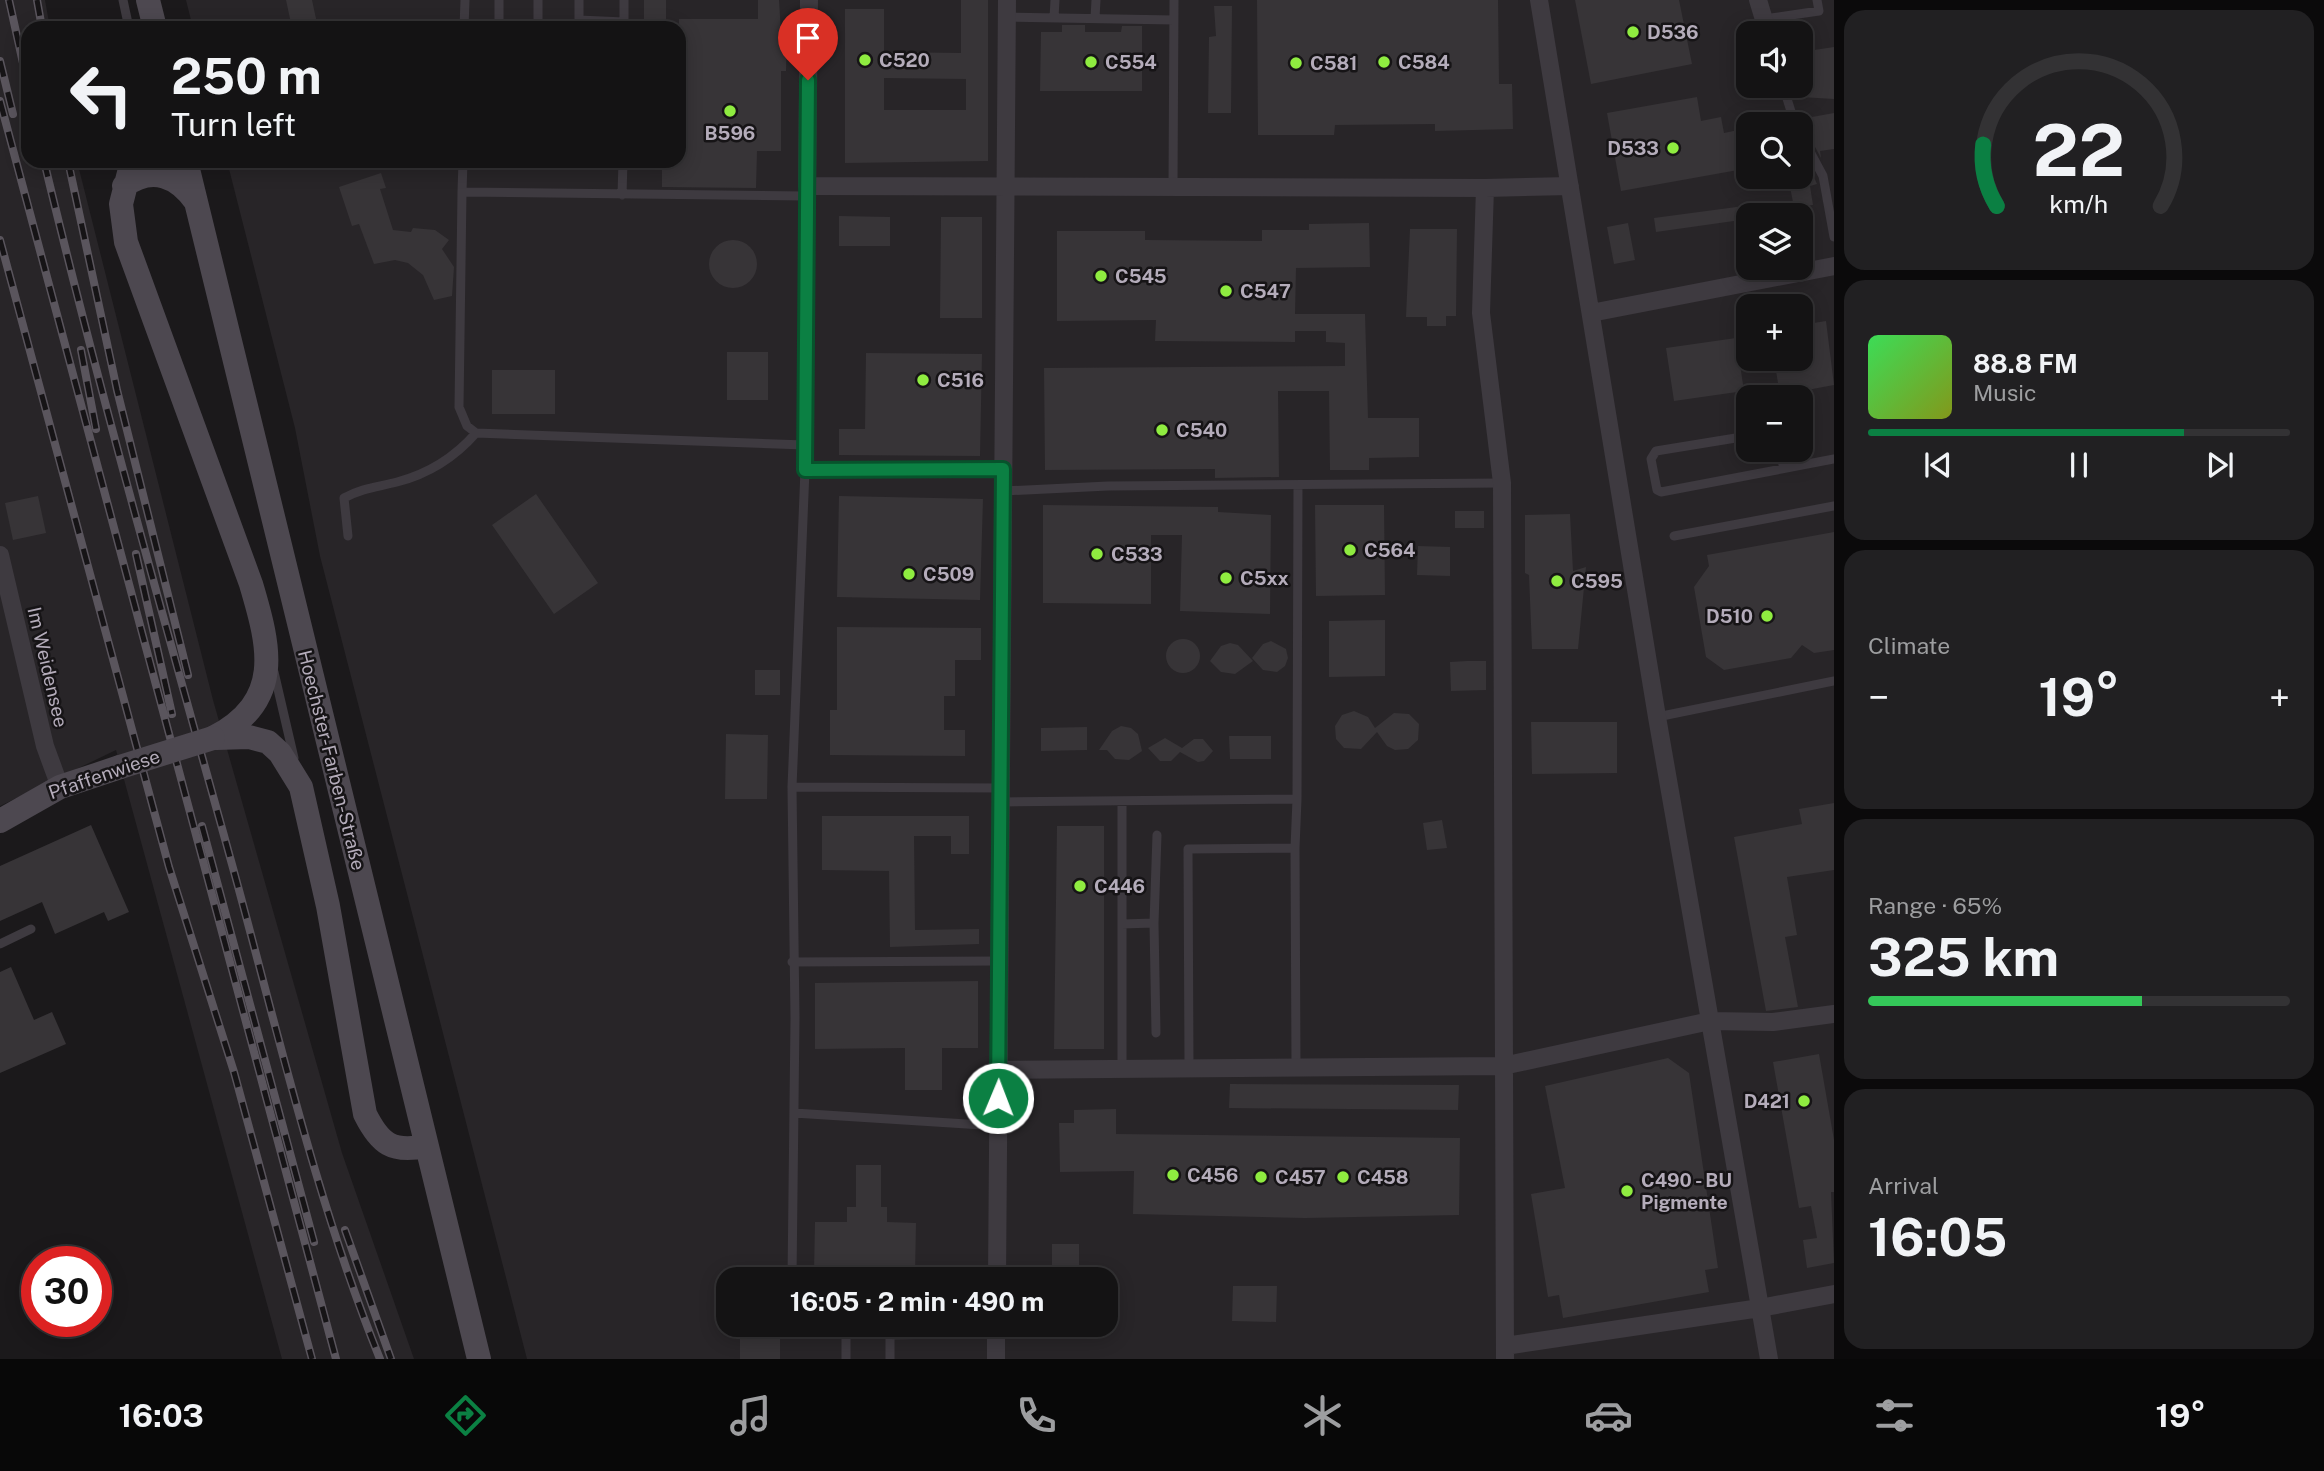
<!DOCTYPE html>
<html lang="en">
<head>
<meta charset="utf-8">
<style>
	:root { --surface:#141314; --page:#212022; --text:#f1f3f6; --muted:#9d9ea0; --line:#333234; --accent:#0b8043 }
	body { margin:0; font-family:"Public Sans",sans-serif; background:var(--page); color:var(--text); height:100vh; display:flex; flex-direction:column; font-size:26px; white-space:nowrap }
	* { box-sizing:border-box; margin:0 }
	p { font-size:23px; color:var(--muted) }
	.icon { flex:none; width:38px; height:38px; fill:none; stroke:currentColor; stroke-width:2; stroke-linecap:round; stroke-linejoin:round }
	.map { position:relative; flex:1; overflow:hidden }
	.drawer { display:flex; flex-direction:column; gap:10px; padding:10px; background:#0b0a0b; width:490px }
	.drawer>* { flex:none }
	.hud { position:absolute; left:21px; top:21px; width:665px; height:147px; border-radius:21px; box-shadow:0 4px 18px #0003,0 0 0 2px var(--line); background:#141314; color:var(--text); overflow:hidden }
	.tools { position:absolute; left:1736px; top:21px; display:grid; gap:14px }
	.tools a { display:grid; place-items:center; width:77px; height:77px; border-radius:14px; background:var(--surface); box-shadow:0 4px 18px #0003,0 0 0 2px var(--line); font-size:35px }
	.speed { position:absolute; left:21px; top:1246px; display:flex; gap:14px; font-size:35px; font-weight:700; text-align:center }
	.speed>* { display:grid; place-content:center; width:91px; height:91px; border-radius:50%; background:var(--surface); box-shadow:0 4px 18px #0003,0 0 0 2px var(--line); line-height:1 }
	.speed .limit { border:10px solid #d22; background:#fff; color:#111 }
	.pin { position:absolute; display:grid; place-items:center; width:60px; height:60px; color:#fff; margin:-72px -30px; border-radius:50% 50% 50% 0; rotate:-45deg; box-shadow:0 0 7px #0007 }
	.pin .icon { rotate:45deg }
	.me { position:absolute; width:77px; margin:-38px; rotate:1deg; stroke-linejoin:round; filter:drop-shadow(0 0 5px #0008) }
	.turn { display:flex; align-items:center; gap:24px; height:147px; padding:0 35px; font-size:32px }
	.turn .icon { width:91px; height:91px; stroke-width:2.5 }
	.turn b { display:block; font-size:49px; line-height:60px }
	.big { font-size:52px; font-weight:700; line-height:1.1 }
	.drawer .card { flex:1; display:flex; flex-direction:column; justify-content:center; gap:10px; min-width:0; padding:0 24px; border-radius:21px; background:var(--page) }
	.drawer .dial { align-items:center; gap:0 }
	.dial svg { height:182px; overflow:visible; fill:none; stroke:var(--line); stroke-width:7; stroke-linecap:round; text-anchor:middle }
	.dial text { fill:var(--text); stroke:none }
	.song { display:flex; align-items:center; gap:21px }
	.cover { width:84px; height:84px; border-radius:10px; background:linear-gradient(135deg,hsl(130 70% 55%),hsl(70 70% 35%)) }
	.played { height:7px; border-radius:4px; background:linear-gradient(90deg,var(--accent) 75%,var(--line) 75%) }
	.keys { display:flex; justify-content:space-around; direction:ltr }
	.heat { display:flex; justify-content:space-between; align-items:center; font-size:38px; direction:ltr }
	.charge { height:10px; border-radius:5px; background:linear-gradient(90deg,#34c759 65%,var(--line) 0) }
	.trip { position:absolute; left:716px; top:1267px; width:402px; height:70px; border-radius:21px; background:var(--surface); box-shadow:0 4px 18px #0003,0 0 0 2px var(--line); font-weight:700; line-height:70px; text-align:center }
	.tab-bar { display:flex; height:112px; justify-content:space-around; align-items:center; background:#080808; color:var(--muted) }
	.tab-bar .icon { width:49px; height:49px }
	.tab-bar .selected { color:var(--accent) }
	.tab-bar b { font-size:32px; color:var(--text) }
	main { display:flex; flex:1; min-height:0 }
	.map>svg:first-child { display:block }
	.built { fill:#282528; fill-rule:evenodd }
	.building { fill:#373437; fill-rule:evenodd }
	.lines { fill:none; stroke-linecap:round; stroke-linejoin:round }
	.service { stroke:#3e3a40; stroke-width:9 }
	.minor { stroke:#3e3a40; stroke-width:18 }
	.secondary { stroke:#4d4850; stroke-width:24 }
	.rail-casing { stroke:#5a555d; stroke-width:8 }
	.rail { stroke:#161416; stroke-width:5; stroke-dasharray:16; stroke-linecap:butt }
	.secondary-bridge { stroke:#4d4850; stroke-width:24 }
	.route-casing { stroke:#07532c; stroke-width:18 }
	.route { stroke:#0b8043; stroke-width:12 }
	.poi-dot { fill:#8fec40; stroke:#161416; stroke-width:2.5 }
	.labels { text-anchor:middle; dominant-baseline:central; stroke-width:5; stroke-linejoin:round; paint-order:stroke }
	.poi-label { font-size:19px; font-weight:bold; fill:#b4acba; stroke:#161416; text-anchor:start }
	.street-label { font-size:19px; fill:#b4acba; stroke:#161416 }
</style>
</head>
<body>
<main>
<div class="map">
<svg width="1834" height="1359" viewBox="0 0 1834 1359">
	<rect width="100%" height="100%" fill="#1b191b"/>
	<path class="built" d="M0 0H45L50 28H28V161H77L213 700 342 1153 414 1359H282L116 750 0 806Z
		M186 0H1834V1359H527L320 556 295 428 227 161H679V28H193ZM1748 33H1801V86H1748ZM1748 124H1801V177H1748ZM1748 215H1801V268H1748ZM1748 306H1801V359H1748ZM1748 397H1801V450H1748ZM728 1279H1106V1325H728Z"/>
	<path class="building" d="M286 0H312L318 28H292Z
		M644 0H666V28H644Z
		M758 0H779L781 33H787L786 71H781V151H757L756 188 662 187V161H679V19H758Z
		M961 0H988V161L845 163V9H884V52L961 53ZM884 78 966 79V110H884Z
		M1257 0H1498L1499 84H1512L1513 129 1435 131V124L1335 125 1334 135H1258Z
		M1575 0H1679L1692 64 1591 84Z
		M1214 6H1232L1231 113H1208L1209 37 1216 36Z
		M1062 25H1085V32H1121L1122 26H1142V91H1040L1041 32H1062Z
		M1834 47V99L1801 97V52Z
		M1697 97 1701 121 1721 117 1724 133 1748 128V151L1735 154 1738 170 1621 191 1607 113Z
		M1834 113V149L1820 151 1821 158 1807 132 1801 128V119Z
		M1801 149 1817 184 1810 186 1813 205 1794 207 1788 177H1801Z
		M381 173 386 188 380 189 393 230 411 232 413 228 435 230 449 240 442 249 454 267 452 296 434 300 423 275 408 263 395 260 374 264 359 224 352 226 339 187Z
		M1774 202 1776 215H1748V219L1656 232 1654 218Z
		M839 216 890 217V246H839Z
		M941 217H982V318H940Z
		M1369 223 1370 267 1296 268 1295 314H1365L1368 418H1419V457L1369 458V470H1330L1329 391H1278L1279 477 1215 478V469L1045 470 1044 368 1345 366V343L1326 342V331H1295V342L1155 341 1156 320 1057 321V231H1145V240L1262 241V230H1309V224Z
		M1628 223 1635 260 1614 264 1607 227Z
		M1410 229H1457L1456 316H1446V326H1427V317H1406Z
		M709 264a24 24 0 1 1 48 0a24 24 0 1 1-48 0Z
		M1826 321 1834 385 1780 395 1774 359H1801V325Z
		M1736 338 1744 391 1674 401 1666 348Z
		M727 352H768V400H727Z
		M866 353 982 354 980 456 839 455V429H865Z
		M492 370H555V414H492Z
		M536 494 598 583 554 614 492 525Z
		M38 496 46 533 13 540 5 503Z
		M839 496 983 499 980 600 837 597Z
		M1043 505 1218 507V512L1271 515 1270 614 1180 611 1182 535H1151V604L1043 603Z
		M1315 505H1384L1385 595 1316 596Z
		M1455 511H1484V528H1455Z
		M1570 514 1573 571 1586 567 1578 649H1532L1529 575 1525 573V515Z
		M1834 532V650L1814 653 1802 645 1791 658 1724 670 1706 657 1694 587 1709 566 1707 555Z
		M1418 546 1450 547V576L1417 575Z
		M1385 620V676L1329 677V621Z
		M837 627 981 628V660H955V696H944V730H965V756L830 755V710H837Z
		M1166 656a17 17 0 1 1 34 0a17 17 0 1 1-34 0Z
		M1271 641 1286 649 1288 658 1285 666 1277 672 1263 670 1252 658 1263 644Z
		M1230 643 1238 645 1253 661 1235 674 1221 672 1210 661 1221 646Z
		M1467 661H1486V690L1451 691 1450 662Z
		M755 670H780V695H755Z
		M1354 711 1368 717 1375 728 1394 713 1409 714 1419 724 1418 740 1408 749 1395 750 1387 746 1377 732 1361 749 1344 748 1336 739 1335 726 1342 715Z
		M1531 722H1617V773L1532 774Z
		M1121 726 1131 728 1138 734 1142 751 1129 760 1115 759 1107 750H1099L1112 731Z
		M1087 727V750L1041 751V728Z
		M726 734 768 735 767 799H725Z
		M1229 736H1271V759H1230Z
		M1165 738 1182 748 1194 739H1203L1213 751 1204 761 1198 762 1180 752 1171 761H1160L1148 748Z
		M1834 803V870L1787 877 1797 935 1785 937 1798 1007 1766 1011 1734 837 1802 824 1799 809Z
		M822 816H969V854H951V836H914L915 930 979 929V944L890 947 889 871 822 870Z
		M1442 820 1447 848 1427 850 1423 823Z
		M91 825 129 912 108 921 104 912 55 934 42 902 0 921V866Z
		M1057 826H1104V1049H1054Z
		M11 967 34 1020 52 1012 66 1044 0 1073V972Z
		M978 981V1048H942V1090H905V1048L815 1049V983Z
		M1819 1054 1834 1140V1192H1831L1834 1263 1807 1268 1803 1240 1817 1238 1811 1206 1799 1208 1773 1062Z
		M1668 1058 1689 1073 1718 1268 1705 1270 1709 1292 1563 1318 1559 1295 1548 1297 1531 1194 1565 1188 1545 1086Z
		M1230 1084 1459 1085 1458 1110 1229 1108Z
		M1116 1109V1134L1460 1138 1459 1215 1305 1218 1133 1214 1134 1171 1060 1172 1059 1123H1074V1110Z
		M856 1165H881V1207H887V1222L916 1223 915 1274 814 1272 815 1222H847V1207H856Z
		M1052 1244H1079V1279H1052Z
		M1233 1286H1277L1276 1322 1232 1321Z
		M740 1325H780V1359H740Z"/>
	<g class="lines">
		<path class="service" d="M123 0 129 28
			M538 0V28
			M579 0V28
			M1007 17 1174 20
			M1054 18 1055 0
			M1095 18 1096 0
			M1764 19 1819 11 1817 0
			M579 20 624 22
			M464 28 465 0
			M499 28V0
			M624 28V0
			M1783 86 1795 124
			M1801 135 1823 176 1834 237
			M463 161 462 192 806 196
			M1173 186 1174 0
			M462 192 459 407 467 426 476 433 805 445
			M622 195 623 161
			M1748 436 1656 451 1651 459 1657 490 1661 492 1834 459
			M1779 450 1784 468
			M805 470 1003 469
			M1003 491 1108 486 1502 483
			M348 536 344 498C362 488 378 487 397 482 428 474 455 457 476 433
			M1674 536 1834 506
			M274 672 294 758
			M1657 717 1834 681
			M792 787 1001 788
			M1297 799 1298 485
			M1001 802 1297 799 1295 848 1188 849 1189 1066
			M1295 848 1296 1066
			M1154 923 1156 1033
			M1122 924 1154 923 1157 835
			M0 944 31 929
			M792 962 999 961
			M1122 1066V802
			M794 1113 998 1126
			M792 1279 795 1018 792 787 805 470 807 186
			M863 1325 890 1335 996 1333
			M846 1359V1325
			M890 1359V1335"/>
		<path class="minor" d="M809 0 807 186 1485 188 1570 186
			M1539 0 1657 717 1769 1359
			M1758 0 1768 33
			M1485 188 1481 313 1502 483 1505 1359
			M1591 313 1834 266
			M0 555 45 746 60 787
			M998 1070 1503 1066 1710 1021 1773 1022 1834 1014
			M997 1279 1007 0
			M1505 1346 1760 1308 1834 1294
			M996 1359V1325"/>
		<path class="secondary" d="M148 0 155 28
			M132 161 121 204 126 242 251 584C270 648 284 701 213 738
			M186 161 479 1359
			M124 186C152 165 178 176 196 202
			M216 738 249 737 268 742 280 753 301 787 328 906 365 1114C380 1144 392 1153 426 1146
			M0 821 60 787 120 767"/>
		<defs>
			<path id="rail" d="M9 0 28 86
				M37 0 42 28
				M0 61 13 114
				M0 101 336 1359
				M44 161C101 399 168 633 233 868 278 1032 316 1201 380 1359
				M68 161 117 390 188 675
				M0 240 169 867 234 1072 312 1359
				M81 350 96 429
				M136 554 172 714
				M202 826 314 1242
				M345 1230 391 1359"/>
		</defs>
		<use href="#rail" class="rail-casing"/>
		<use href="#rail" class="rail"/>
		<path class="secondary-bridge" d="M120 767 213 738"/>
	</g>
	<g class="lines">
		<defs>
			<path id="route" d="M808 80 805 470 1003 469 998 1098"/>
		</defs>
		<use href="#route" class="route-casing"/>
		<use href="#route" class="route"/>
	</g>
	<g class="poi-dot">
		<circle cx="1633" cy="32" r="7"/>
		<circle cx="865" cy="60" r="7"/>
		<circle cx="1091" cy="62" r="7"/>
		<circle cx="1384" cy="62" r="7"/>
		<circle cx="1296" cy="63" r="7"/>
		<circle cx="730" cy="111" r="7"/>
		<circle cx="1673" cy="148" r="7"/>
		<circle cx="1101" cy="276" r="7"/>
		<circle cx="1226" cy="291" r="7"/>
		<circle cx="923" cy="380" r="7"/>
		<circle cx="1162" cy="430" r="7"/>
		<circle cx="1350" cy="550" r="7"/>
		<circle cx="1097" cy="554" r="7"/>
		<circle cx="909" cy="574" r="7"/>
		<circle cx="1226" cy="578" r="7"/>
		<circle cx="1557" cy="581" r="7"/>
		<circle cx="1767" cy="616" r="7"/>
		<circle cx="1080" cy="886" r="7"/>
		<circle cx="1804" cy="1101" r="7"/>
		<circle cx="1173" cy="1175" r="7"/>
		<circle cx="1261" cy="1177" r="7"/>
		<circle cx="1343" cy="1177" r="7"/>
		<circle cx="1627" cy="1191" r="7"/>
	</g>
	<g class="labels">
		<g class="poi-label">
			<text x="1647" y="32">D536</text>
			<text x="879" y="60">C520</text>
			<text x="1105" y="62">C554</text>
			<text x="1398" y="62">C584</text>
			<text x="1310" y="63">C581</text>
			<text x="730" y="133" text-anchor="middle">B596</text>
			<text x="1659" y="148" text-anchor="end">D533</text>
			<text x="1115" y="276">C545</text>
			<text x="1240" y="291">C547</text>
			<text x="937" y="380">C516</text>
			<text x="1176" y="430">C540</text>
			<text x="1364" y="550">C564</text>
			<text x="1111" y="554">C533</text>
			<text x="923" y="574">C509</text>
			<text x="1240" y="578">C5xx</text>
			<text x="1571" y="581">C595</text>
			<text x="1753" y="616" text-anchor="end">D510</text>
			<text x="1094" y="886">C446</text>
			<text x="1790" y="1101" text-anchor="end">D421</text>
			<text x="1187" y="1175">C456</text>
			<text x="1275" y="1177">C457</text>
			<text x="1357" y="1177">C458</text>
			<text x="1641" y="1180">C490 - BU<tspan x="1641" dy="22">Pigmente</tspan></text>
		</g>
		<g class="street-label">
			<text transform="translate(48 667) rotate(77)">Im Weidensee</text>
			<text transform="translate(332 760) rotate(76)">Hoechster-Farben-Straße</text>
			<text transform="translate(104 774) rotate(-19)">Pfaffenwiese</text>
		</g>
	</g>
</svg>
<div class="tools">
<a><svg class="icon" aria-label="sound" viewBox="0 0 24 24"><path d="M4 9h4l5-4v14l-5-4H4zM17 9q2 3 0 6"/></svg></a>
<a><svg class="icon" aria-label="search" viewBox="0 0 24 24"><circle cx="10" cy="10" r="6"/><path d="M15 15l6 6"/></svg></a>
<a><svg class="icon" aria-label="layers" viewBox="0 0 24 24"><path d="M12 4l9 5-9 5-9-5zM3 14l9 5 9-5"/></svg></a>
<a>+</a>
<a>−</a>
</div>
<div class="speed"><div class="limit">30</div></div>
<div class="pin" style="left:808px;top:80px;background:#d93025"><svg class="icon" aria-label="arrive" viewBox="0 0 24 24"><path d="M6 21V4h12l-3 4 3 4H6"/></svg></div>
<svg class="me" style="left:998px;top:1098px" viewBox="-20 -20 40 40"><circle r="17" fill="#0b8043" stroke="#fff" stroke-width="3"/><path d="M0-11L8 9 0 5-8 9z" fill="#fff"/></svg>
<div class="trip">16:05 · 2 min · 490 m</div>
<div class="hud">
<div class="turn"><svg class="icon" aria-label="left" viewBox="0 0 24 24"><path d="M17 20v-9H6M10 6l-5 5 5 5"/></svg><div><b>250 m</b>Turn left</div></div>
</div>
</div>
<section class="drawer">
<div class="card dial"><svg viewBox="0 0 100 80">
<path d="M14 69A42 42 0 1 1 86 69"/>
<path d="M14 69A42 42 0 0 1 8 42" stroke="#0b8043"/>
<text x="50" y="56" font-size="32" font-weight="700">22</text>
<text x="50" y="72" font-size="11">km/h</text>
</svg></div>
<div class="card">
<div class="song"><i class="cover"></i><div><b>88.8 FM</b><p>Music</p></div></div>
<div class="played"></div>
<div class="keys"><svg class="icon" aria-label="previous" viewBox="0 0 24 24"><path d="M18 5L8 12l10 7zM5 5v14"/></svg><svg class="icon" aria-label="pause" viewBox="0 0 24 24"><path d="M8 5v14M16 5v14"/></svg><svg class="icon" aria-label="next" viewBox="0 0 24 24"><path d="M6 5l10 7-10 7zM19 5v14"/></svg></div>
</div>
<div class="card"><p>Climate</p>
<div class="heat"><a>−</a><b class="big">19°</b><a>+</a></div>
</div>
<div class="card"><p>Range · 65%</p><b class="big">325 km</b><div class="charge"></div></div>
<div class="card"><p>Arrival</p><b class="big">16:05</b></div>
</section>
</main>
<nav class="tab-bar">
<b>16:03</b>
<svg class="icon selected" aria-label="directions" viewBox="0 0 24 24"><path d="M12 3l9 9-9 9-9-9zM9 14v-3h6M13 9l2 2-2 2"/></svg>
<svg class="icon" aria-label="music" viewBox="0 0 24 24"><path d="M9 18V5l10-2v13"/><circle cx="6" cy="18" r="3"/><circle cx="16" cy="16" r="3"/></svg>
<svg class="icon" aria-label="phone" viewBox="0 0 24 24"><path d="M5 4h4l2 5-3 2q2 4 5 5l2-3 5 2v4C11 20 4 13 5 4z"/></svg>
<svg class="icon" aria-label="climate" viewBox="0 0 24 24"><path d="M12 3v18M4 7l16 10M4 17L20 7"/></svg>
<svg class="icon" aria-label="car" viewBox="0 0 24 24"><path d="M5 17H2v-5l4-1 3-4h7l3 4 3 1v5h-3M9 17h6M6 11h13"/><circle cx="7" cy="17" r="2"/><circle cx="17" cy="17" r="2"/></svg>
<svg class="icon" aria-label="filters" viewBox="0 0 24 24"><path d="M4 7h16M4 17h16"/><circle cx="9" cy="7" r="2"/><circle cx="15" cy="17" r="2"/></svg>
<b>19°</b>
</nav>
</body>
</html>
